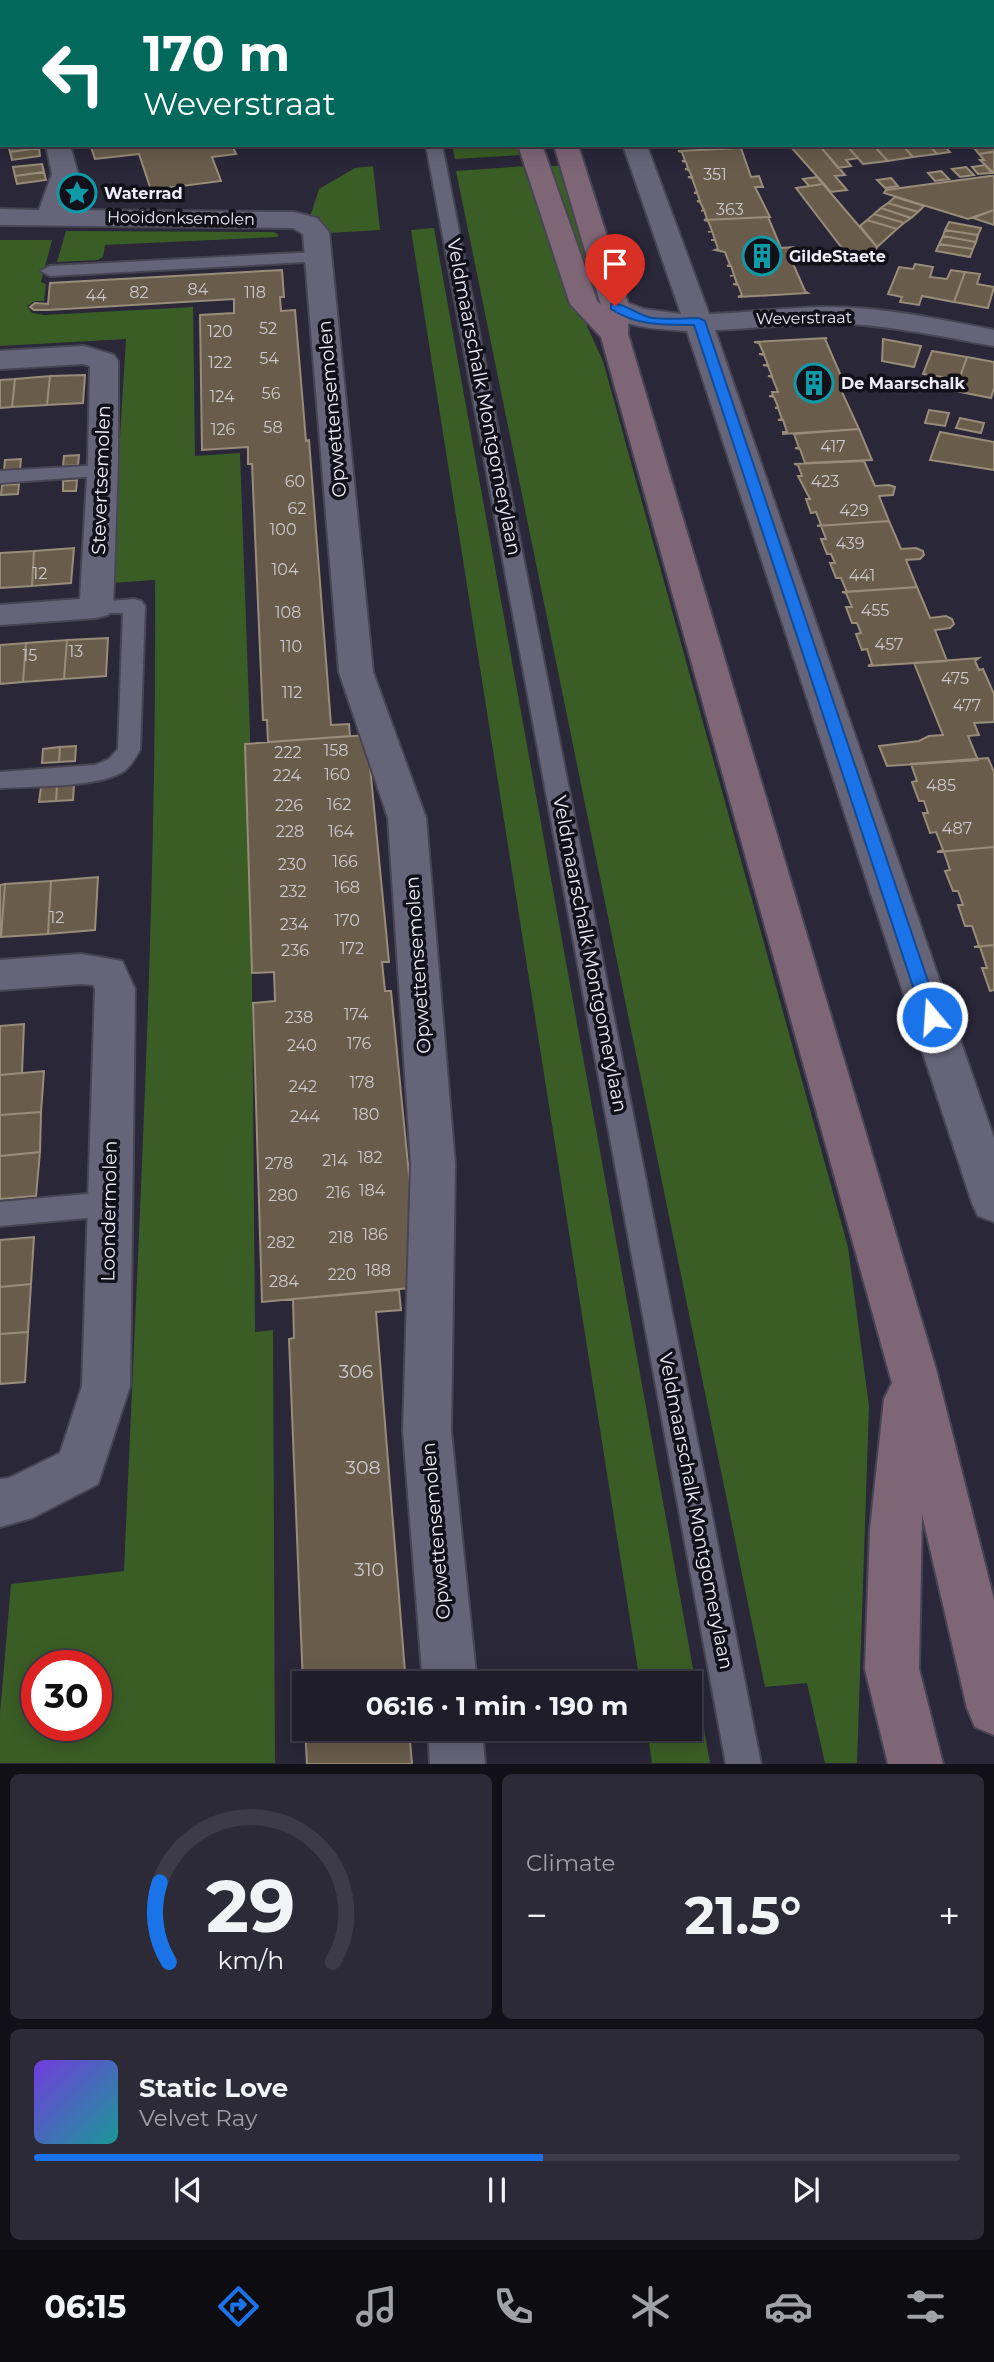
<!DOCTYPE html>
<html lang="en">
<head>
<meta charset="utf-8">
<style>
	:root { --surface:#1f1d2a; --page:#2c2a36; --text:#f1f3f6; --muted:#a1a2a8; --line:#3c3b47; --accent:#1a73e8 }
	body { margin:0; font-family:Montserrat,sans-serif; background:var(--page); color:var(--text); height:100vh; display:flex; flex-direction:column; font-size:26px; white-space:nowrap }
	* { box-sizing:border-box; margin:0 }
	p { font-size:23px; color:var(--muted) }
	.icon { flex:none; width:38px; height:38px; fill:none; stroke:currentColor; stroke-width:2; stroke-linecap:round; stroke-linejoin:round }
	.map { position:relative; height:1764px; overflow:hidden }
	.panel { display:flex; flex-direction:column; gap:10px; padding:10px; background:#111017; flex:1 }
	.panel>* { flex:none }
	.top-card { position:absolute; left:0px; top:0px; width:994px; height:147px; box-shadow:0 4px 18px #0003,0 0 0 2px var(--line); background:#00695c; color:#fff; overflow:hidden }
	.speed { position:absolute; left:21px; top:1650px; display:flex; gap:14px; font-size:35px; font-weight:700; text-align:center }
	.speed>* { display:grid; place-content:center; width:91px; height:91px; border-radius:50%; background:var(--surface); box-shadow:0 4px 18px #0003,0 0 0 2px var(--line); line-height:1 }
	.speed .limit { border:10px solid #d22; background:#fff; color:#111 }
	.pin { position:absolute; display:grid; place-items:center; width:60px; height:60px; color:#fff; margin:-72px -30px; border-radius:50% 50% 50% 0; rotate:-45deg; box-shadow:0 0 7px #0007 }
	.pin .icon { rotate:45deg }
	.me { position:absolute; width:77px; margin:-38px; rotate:342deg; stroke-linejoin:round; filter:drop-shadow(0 0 5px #0008) }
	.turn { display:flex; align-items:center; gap:24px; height:147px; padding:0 28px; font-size:32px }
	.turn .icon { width:91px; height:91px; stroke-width:2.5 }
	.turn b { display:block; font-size:49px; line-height:60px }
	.big { font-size:52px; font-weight:700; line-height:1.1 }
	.panel .card { flex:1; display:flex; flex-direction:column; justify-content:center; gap:10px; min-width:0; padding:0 24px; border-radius:10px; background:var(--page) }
	.panel .dial { align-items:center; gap:0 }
	.dial svg { height:182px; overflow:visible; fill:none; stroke:var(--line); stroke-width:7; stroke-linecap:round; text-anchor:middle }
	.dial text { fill:var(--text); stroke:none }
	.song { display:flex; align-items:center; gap:21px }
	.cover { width:84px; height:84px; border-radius:10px; background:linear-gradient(135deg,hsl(260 70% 55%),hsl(180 70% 35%)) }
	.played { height:7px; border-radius:4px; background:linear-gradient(90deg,var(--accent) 55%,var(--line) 55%) }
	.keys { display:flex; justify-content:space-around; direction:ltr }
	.heat { display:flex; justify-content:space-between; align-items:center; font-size:38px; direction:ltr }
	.panel .tiles { flex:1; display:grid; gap:10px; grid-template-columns:1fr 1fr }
	.card:last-child { grid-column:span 2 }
	.trip { position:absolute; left:292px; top:1671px; width:410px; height:70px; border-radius:0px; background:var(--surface); box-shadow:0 4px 18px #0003,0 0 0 2px var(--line); font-weight:700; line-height:70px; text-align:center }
	.tab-bar { display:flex; height:112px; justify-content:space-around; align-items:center; background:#0c0c11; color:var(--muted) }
	.tab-bar .icon { width:49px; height:49px }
	.tab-bar .on { color:var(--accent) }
	.tab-bar b { font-size:32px; color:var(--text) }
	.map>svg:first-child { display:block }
	.commercial { fill:#3f2b2b }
	.green { fill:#3a5d25; fill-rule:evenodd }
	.building { fill:#695c4b; stroke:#998c79; stroke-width:2 }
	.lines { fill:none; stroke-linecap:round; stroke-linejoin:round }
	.service-casing { stroke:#474553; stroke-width:4 }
	.minor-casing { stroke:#474553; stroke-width:4 }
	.secondary-casing { stroke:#474553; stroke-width:4 }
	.service { fill:#666478; fill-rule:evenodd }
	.minor { fill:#666478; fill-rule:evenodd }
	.secondary { fill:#7e6677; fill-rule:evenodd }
	.route { fill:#1a73e8; stroke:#114b97; stroke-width:2 }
	.labels { text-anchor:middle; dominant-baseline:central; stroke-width:7; stroke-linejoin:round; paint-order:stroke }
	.number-label { font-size:16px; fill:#ccc8cd }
	.far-poi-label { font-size:16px; font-weight:bold; fill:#edecf8; stroke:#121119; text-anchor:start }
	.far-street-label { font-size:16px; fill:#edecf8; stroke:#121119 }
	.street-label { font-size:19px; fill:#edecf8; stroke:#121119 }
	.near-number-label { font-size:19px; fill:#ccc8cd }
</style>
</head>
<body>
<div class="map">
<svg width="994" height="1764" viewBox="0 0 994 1764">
	<rect width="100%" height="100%" fill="#292738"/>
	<path class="commercial" d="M836 0H994V154L980 145H992V2Z"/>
	<path class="green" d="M452 145H519L522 155 455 159Z
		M373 166 380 230 330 233 310 217 319 189 355 168Z
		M527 166 554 254 603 361 848 1247 869 1406 857 1763H825L807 1683 765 1687 456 171Z
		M551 166H565L609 315H604C578 273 556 216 551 166Z
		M434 228 710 1763H652L647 1729H690V1684L640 1683 411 230Z
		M66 231 273 232 278 234V237L105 245 103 257 98 260 57 262Z
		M0 240H52L41 282 46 284 44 301H35L27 306 32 313 44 315 193 307 195 456 240 453 250 733 255 1332 273 1330 275 1763H0V1714L11 1584 124 1571C138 1241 157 911 155 580L111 583 126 339 0 346ZM37 1666H96V1726H37Z"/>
	<path class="building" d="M606 0H668V2H607Z
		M757 0H869L848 2Z
		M8 145H38L39 148 10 152Z
		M103 145H232L236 154 212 157 221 181 151 190 139 154 95 159 91 147Z
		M819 145H846L858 158 846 160 851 166 838 168Z
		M819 145 845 175 835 176 847 190 831 192 790 146Z
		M846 145H873L888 161 863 164Z
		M873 145H902L913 157 888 161Z
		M902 145H929L937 154 913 157Z
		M929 145H950L944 146 950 152 937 154Z
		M994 146V152L979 154 974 148Z
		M39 148 40 156 12 160 10 152Z
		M741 148 751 177 759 176 763 187H755L770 217 704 220 707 219 704 210 701 211 704 210 700 202 697 201H700L697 193H694L697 192 692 178 688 177H692L689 170 685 169H688L686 162 682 161H685L682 152 678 151Z
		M991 152H994V173L980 160H984L979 154Z
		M42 164 44 172 15 176 13 167Z
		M985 165 992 173 978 174 972 167Z
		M966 167 974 175 960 177 952 169Z
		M941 171 949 179 935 181 928 173Z
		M44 172 46 180 17 184 15 176Z
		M990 176H994V210L968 219 884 193 886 190Z
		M817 177 823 184 809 186 803 179Z
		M891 178 898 186 885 188 877 180Z
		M823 184 877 247 875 252 848 256 796 188Z
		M895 197 924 206 918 212 888 203Z
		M888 203 918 212 911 218 881 208Z
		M881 208 911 218 904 223 874 214Z
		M994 210V225L973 218 983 214Z
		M874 214 904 223 897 229 867 220Z
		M768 217 781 248 794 247 799 259H791L805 291 808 293 738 297 742 295 738 285 733 284H737L734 275 730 276 734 275 731 266H727L730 265 725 252 715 250 718 249 715 240H711H715L712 231 708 232 712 231 708 221 704 220Z
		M867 220 897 229 877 247 860 226Z
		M949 222 981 228 978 235 945 230Z
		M945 230 978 235 976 242 943 236Z
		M943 236 976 242 973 249 939 244Z
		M939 244 973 249 970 257 936 251Z
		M915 264 933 267 930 277 947 279 951 270 965 272 954 302 922 296 919 305 900 302 902 297 888 294 899 267 913 269Z
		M282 270 284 297H280L281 311 295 310 306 441 309 440 331 725 349 724 350 736 268 742 267 720H263L252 464H248V447L202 450 200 315 234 313V299L48 310H34L30 307 35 303 48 304 50 283Z
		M965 272 980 274 977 284 994 287 988 308 954 302Z
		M827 338 825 339 841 376H850L856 389 841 390 859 429 783 434V432H787L783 420H778L782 419 778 408H775L778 407 774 397 769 396H773L772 392H778L772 377 768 376H772L768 366 763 365H768L764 355 759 354H764L759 343 754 342Z
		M883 339 921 346 914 367 882 361Z
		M932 351 967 357 955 391 939 388 943 377 923 374Z
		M967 357 994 362V388L991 398 955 391Z
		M85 375 83 403 47 405 50 376Z
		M50 376 47 405 12 407 15 379Z
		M15 379 12 407 0 408V380Z
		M929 410 949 413 945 426 925 423Z
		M960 418 984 423 981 433 956 428Z
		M859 429 872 460 805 463 800 449 795 448H799L794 434Z
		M940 432 994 442V470L930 460Z
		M79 455 78 465 63 466 64 456Z
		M21 459 20 469 4 470 5 460Z
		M864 461 875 486 889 485 895 487 893 495 879 496 889 521 817 526 821 525 816 512 811 513 806 499H810L798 476H802L798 465 794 464Z
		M77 480 76 491H63V481Z
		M19 484 18 494 1 495 2 485Z
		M889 521 901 549 916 548 923 551 924 555 920 559 906 560 917 587 847 592 841 578H836L830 563H835L831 554H827L821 539H826L821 526H817Z
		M74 548 71 583 32 586 34 551Z
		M34 551 32 586 0 588V553Z
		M917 587 930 618 946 616 952 619 954 624 950 628 935 630 947 661 868 666 872 664 867 649 862 650 856 634 861 633 857 623H852L846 607H852L846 593 842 592Z
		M108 638 106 676 64 679 67 640Z
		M67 640 64 679 23 682 26 643Z
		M26 643 23 682 0 684V645Z
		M979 658 975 661 979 670 983 669 994 694V722L974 723 979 735 968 736 978 760 887 766 879 746 919 741 929 736 943 735 914 663Z
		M367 735 389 962H382L385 991H391L420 1287 262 1302 253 1003 275 1001 274 972 252 973 245 744Z
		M76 746 75 761 59 762 60 747Z
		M60 747 59 762 42 763 43 749Z
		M988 758 994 772V847L937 852 943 850 936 832 930 833 923 813H928L924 801H919L912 782 917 781 911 764Z
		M74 785 73 800 56 801 57 786Z
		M57 786 56 801 39 802 41 787Z
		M994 847V945L974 947 979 946 972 926H965L958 905H963L958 891H953L945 871 950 870 944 852H937Z
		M98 877 95 930 48 934 51 881Z
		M51 881 48 934 1 937 5 884Z
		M5 884 1 937H0V885Z
		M994 945V990L990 991 982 968H987L980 947H974Z
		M24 1024 22 1073 0 1075V1026Z
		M44 1071 41 1112 0 1115V1075Z
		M41 1112 40 1152 0 1156V1115Z
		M40 1152 36 1196 0 1199V1156Z
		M34 1237 31 1284 0 1287V1240Z
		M31 1284 28 1332 0 1334V1287Z
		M399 1290 401 1310 376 1312 406 1684H304V1710L289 1339 294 1338 293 1299Z
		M28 1332 25 1382 0 1384V1334Z
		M305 1729H409L412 1764H307Z"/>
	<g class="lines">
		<defs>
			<path id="service" d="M389 0H403L404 2H390Z
				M726 0H740L741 2H727Z
				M426 145H442L761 1764H726Z
				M318 252 327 257 324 261 50 276 41 271 50 266Z
				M103 465 113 471 110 475 0 483V471Z
				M134 599 141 601 145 606 140 750C136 757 130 767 124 771 98 788 32 786 0 788V772L95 765 109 759 118 749 123 613H88L85 608 88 603Z
				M108 1192 118 1196 122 1204 118 1212 108 1216 0 1226V1202Z"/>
			<path id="minor" d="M557 0H579L580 2H558Z
				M902 0H924L925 2H903Z
				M0 2H2V16H0Z
				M992 72H994V87H992Z
				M46 145H70L78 174 65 210 294 212 317 218 329 232 373 672 426 818 455 1164 451 1431 477 1684H423L403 1431 411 1164 388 818 339 672 303 234 293 228 0 225V209L39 210 52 174Z
				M623 145 647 146 709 314C749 313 788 307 828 307 884 307 939 319 994 330V346C939 336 884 324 828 323 791 323 753 329 715 330L994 1138V1222L978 1216 972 1203 687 331C662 329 617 329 601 306L605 300 615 298 644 309 681 314Z
				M84 346 114 355 118 361V461L113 608 108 615 96 618 0 625V605L80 599 88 461 90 366 83 364 0 369V351Z
				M81 954 122 961 135 989 130 1386 98 1484 32 1518 0 1527V1479L9 1478 60 1453 82 1386 95 989 93 985 81 984 0 990V960Z
				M428 1729H482L485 1764H430Z"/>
			<path id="secondary" d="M469 0H491L492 2H470Z
				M501 0H523L524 2H502Z
				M518 145H542L597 301 601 305 554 145H578L629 306 628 334 936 1369 994 1600V1735L975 1727 967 1708 922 1514 919 1669 943 1764H888L865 1669 870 1530 884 1399 892 1383 601 337 570 304Z"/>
		</defs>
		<use href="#service" class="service-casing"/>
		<use href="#minor" class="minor-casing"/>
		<use href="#secondary" class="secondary-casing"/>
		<use href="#service" class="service"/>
		<use href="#minor" class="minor"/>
		<use href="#secondary" class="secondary"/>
	</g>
	<path class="route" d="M611 304C624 302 638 316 653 318 668 320 684 318 699 318L705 321 940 1017 938 1022H926L923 1017 694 325C664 325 637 326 611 309Z"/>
	<defs>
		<symbol id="sight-ring" viewBox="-11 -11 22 22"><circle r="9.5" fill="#121119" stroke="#0f9aa8" stroke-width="1.5"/><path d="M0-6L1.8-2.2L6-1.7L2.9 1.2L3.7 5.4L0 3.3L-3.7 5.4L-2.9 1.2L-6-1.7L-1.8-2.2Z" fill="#0f9aa8"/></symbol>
		<symbol id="building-ring" viewBox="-11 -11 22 22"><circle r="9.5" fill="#121119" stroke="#0f9aa8" stroke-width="1.5"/><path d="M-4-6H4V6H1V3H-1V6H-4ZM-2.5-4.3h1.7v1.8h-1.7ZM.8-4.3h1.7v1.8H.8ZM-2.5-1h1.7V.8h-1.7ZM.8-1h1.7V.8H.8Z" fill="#0f9aa8"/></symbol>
	</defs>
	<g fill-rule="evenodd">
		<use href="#sight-ring" x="55" y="171" width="44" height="44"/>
		<use href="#building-ring" x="740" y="234" width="44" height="44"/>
		<use href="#building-ring" x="792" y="361" width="44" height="44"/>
	</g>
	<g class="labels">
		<g class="number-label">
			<text x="715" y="174">351</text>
			<text x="730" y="209">363</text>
			<text x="198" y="289">84</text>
			<text x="139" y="292">82</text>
			<text x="255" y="292">118</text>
			<text x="96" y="295">44</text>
			<text x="268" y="328">52</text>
			<text x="220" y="331">120</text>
			<text x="269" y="358">54</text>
			<text x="220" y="362">122</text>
			<text x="271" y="393">56</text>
			<text x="222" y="396">124</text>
			<text x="273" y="427">58</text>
			<text x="223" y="429">126</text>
			<text x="833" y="446">417</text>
			<text x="295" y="481">60</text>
			<text x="825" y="481">423</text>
			<text x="297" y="508">62</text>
			<text x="854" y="510">429</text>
			<text x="283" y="529">100</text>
			<text x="850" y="543">439</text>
			<text x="285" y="569">104</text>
			<text x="40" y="573">12</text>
			<text x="862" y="575">441</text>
			<text x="875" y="610">455</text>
			<text x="288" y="612">108</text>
			<text x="889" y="644">457</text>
			<text x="291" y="646">110</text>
			<text x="76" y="651">13</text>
			<text x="30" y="655">15</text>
			<text x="955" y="678">475</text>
			<text x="292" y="692">112</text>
			<text x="967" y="705">477</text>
			<text x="336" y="750">158</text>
			<text x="288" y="752">222</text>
			<text x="337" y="774">160</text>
			<text x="287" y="775">224</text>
			<text x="941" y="785">485</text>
			<text x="339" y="804">162</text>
			<text x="289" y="805">226</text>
			<text x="957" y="828">487</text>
			<text x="290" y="831">228</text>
			<text x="341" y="831">164</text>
			<text x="345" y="861">166</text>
			<text x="292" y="864">230</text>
			<text x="347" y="887">168</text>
			<text x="293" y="891">232</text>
			<text x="57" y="917">12</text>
			<text x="347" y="920">170</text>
			<text x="294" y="924">234</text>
			<text x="352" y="948">172</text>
			<text x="295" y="950">236</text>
			<text x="356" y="1014">174</text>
			<text x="299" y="1017">238</text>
			<text x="359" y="1043">176</text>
			<text x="302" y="1045">240</text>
			<text x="362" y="1082">178</text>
			<text x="303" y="1086">242</text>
			<text x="366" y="1114">180</text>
			<text x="305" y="1116">244</text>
			<text x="370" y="1157">182</text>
			<text x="335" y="1160">214</text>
			<text x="279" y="1163">278</text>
			<text x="372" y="1190">184</text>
			<text x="338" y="1192">216</text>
			<text x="283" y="1195">280</text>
			<text x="375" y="1234">186</text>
			<text x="341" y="1237">218</text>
			<text x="281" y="1242">282</text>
			<text x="378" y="1270">188</text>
			<text x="342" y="1274">220</text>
			<text x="284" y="1281">284</text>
		</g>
		<g class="far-poi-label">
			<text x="104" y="193">Waterrad</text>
			<text x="789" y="256">GildeStaete</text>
			<text x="841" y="383">De Maarschalk</text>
		</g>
		<g class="far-street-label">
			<text transform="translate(181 218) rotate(1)">Hooidonksemolen</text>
			<text transform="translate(804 318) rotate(-1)">Weverstraat</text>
		</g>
		<g class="street-label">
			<text transform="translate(484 397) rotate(79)">Veldmaarschalk Montgomerylaan</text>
			<text transform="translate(332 409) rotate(-95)">Opwettensemolen</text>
			<text transform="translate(101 480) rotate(-88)">Stevertsemolen</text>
			<text transform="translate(590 954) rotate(79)">Veldmaarschalk Montgomerylaan</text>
			<text transform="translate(418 965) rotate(-94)">Opwettensemolen</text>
			<text transform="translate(109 1211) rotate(-89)">Loondermolen</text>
			<text transform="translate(696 1511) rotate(79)">Veldmaarschalk Montgomerylaan</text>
			<text transform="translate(436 1531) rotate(-95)">Opwettensemolen</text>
		</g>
		<g class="near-number-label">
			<text x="356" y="1371">306</text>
			<text x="363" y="1467">308</text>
			<text x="369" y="1569">310</text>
		</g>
	</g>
</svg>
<div class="speed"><div class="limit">30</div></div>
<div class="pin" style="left:615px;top:306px;background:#d93025"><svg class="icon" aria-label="arrive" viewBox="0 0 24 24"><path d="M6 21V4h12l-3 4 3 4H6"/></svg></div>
<svg class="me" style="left:932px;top:1017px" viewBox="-20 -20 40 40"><circle r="17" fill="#1a73e8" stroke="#fff" stroke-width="3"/><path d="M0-11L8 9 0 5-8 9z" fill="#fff"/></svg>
<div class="trip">06:16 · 1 min · 190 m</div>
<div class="top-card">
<div class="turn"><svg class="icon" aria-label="left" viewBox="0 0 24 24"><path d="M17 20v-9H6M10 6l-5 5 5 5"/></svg><div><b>170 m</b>Weverstraat</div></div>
</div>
</div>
<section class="panel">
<div class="tiles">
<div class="card dial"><svg viewBox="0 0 100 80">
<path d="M14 69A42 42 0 1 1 86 69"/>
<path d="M14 69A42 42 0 0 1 10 34" stroke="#1a73e8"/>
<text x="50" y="56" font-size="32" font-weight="700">29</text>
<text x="50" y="72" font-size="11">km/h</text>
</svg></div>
<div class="card"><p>Climate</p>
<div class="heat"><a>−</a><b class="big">21.5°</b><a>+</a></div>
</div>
<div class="card">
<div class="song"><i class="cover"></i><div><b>Static Love</b><p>Velvet Ray</p></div></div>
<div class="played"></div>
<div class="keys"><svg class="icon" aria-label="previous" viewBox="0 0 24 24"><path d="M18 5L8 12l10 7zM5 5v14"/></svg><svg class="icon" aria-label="pause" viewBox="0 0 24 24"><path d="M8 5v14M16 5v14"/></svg><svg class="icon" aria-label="next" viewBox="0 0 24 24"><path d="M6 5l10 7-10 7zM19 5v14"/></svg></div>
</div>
</div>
</section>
<nav class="tab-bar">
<b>06:15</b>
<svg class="icon on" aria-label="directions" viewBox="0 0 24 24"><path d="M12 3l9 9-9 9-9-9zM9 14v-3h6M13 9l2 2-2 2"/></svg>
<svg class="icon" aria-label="music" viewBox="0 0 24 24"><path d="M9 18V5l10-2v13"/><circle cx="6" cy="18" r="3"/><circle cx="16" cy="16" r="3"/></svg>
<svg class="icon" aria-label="phone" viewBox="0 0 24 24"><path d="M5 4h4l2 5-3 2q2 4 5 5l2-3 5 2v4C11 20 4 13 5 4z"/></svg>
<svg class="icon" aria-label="climate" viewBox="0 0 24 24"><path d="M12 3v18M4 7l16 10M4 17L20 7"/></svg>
<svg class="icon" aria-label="car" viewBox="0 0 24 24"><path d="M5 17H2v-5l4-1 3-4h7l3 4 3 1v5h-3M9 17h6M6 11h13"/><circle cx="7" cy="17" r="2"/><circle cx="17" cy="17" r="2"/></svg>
<svg class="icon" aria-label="filters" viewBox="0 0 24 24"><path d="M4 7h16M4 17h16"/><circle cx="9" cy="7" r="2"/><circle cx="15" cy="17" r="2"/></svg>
</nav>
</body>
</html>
